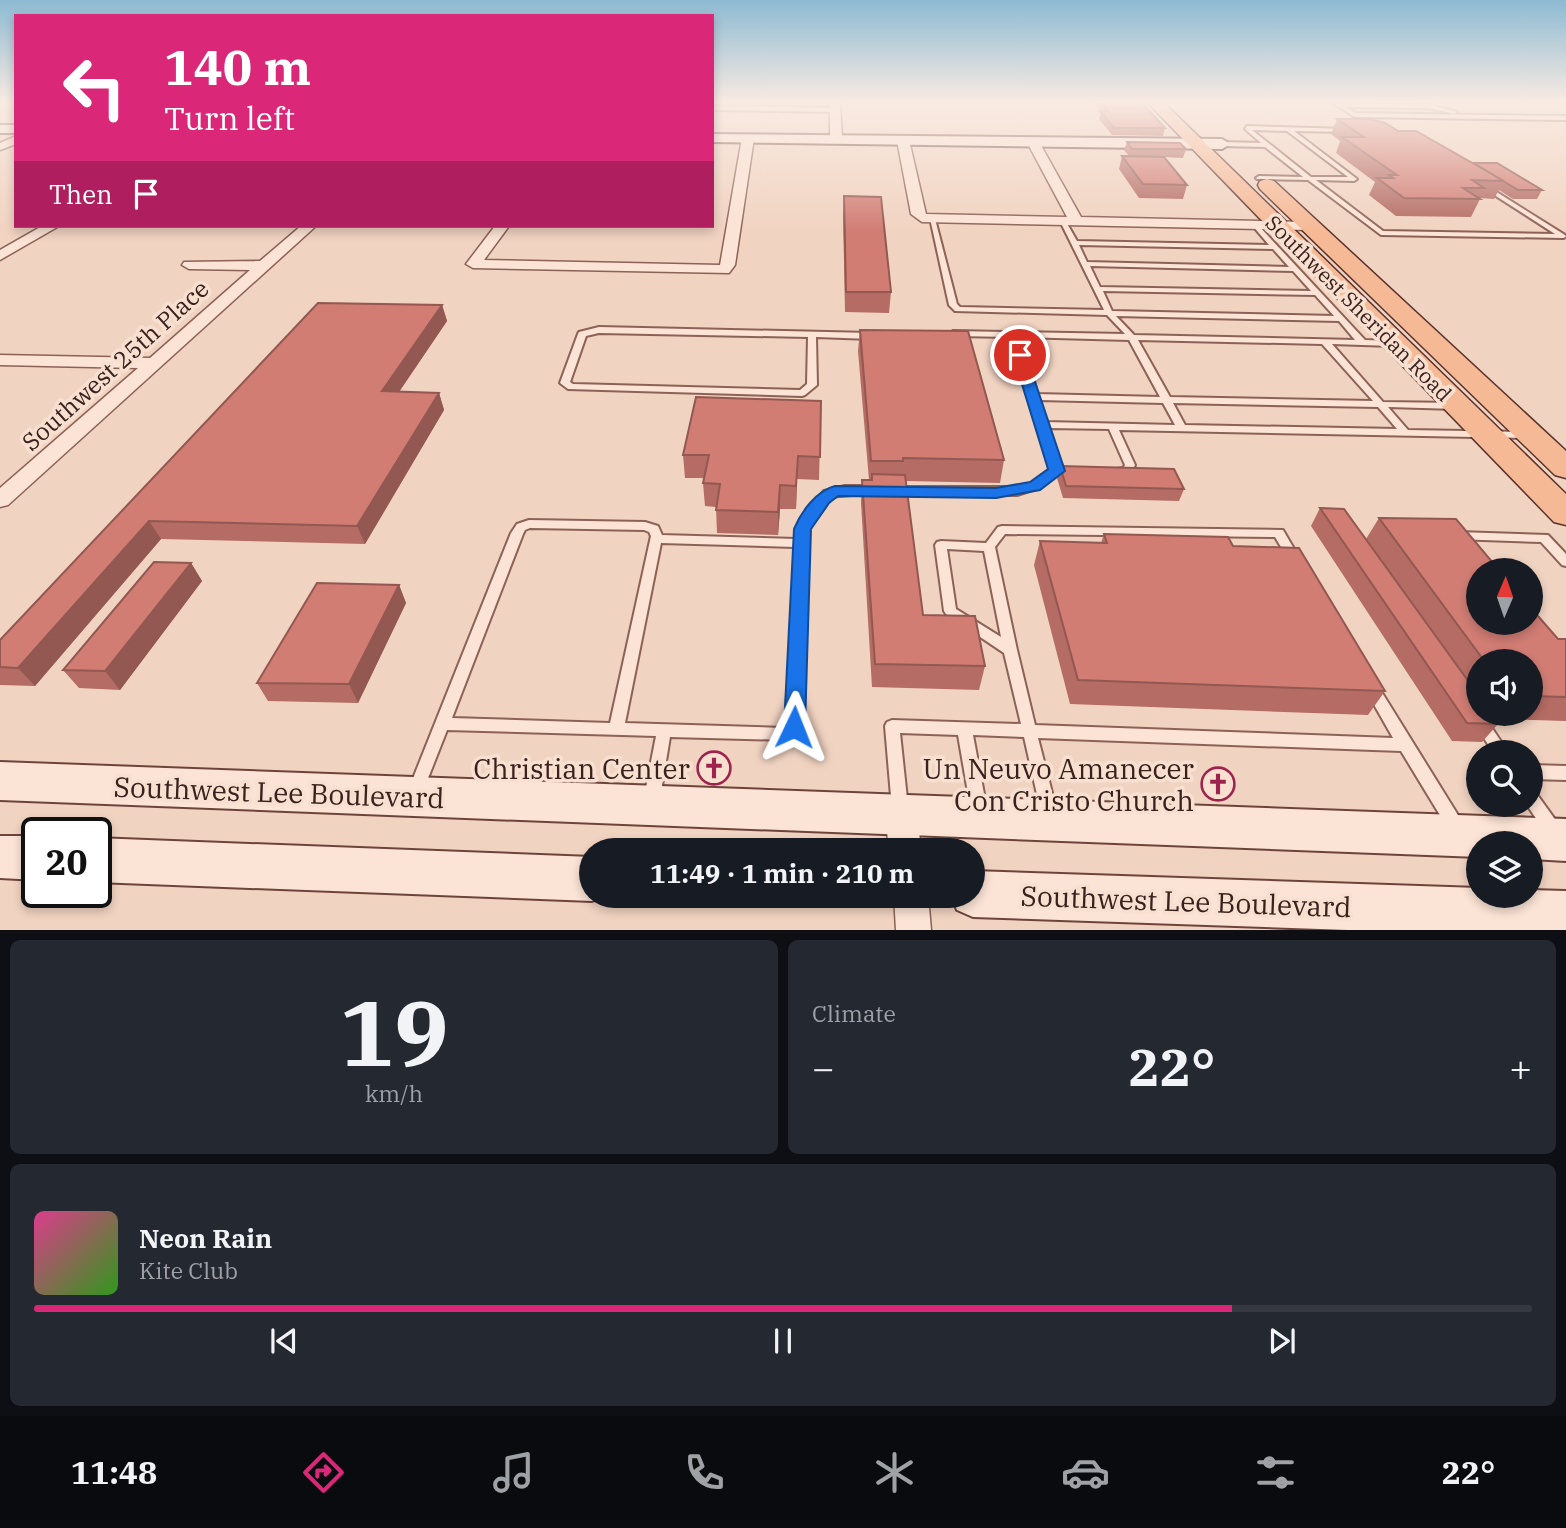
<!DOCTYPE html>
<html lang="en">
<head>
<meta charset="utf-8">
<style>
	:root { --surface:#171b24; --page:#242831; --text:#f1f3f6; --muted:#9ea1a6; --line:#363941; --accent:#db2777 }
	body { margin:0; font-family:"IBM Plex Serif",serif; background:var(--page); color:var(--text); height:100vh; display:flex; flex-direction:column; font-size:26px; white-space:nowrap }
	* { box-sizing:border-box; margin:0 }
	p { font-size:23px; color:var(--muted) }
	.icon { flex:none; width:38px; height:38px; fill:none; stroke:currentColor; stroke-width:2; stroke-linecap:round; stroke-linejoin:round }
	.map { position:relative; height:930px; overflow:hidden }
	.side { display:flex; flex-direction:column; gap:10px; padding:10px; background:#0d0f14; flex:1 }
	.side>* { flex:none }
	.top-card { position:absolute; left:14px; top:14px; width:700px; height:214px; border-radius:0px; box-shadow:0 4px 10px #0003; background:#db2777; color:#fff; overflow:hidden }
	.needle { width:46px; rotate:2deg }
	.buttons { position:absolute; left:1466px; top:558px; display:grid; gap:14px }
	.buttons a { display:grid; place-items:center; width:77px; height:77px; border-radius:50%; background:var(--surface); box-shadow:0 4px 10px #0003; font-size:35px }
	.speed { position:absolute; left:21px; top:817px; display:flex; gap:14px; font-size:35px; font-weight:700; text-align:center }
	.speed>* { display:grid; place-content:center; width:91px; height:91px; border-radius:50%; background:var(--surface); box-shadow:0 4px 10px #0003; line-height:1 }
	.speed .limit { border:4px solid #111; border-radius:10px; background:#fff; color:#111 }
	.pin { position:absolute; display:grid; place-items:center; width:60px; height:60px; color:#fff; margin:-30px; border:4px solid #fff; border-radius:50%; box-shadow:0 2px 7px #0007 }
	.me { position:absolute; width:77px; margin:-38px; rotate:2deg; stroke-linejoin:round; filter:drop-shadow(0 0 5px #0008) }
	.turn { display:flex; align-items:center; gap:24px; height:147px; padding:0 35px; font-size:32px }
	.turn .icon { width:91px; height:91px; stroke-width:2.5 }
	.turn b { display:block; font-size:49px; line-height:60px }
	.then { display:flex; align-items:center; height:66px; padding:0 35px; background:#0003; gap:14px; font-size:26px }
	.big { font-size:52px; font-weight:800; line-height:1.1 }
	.side .card { flex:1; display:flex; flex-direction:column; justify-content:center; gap:10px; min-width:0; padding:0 24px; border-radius:10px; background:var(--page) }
	.side .dial { align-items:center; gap:0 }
	.dial b { font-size:91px; line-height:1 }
	.song { display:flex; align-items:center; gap:21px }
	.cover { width:84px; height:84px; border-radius:10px; background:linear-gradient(135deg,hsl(330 70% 55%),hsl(110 70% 35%)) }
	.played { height:7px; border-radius:4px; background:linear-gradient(90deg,var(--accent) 80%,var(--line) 80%) }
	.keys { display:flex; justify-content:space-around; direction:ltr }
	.heat { display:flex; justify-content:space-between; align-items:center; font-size:38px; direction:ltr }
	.side .tiles { flex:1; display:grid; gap:10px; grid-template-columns:1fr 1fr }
	.card:last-child { grid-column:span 2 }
	.trip { position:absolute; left:579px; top:838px; width:406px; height:70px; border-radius:35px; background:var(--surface); box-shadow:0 4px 10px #0003; font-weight:800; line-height:70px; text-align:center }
	.menu { display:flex; height:112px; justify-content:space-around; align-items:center; background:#090b0e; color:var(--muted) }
	.menu .icon { width:49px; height:49px }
	.menu .active { color:var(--accent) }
	.menu b { font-size:32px; color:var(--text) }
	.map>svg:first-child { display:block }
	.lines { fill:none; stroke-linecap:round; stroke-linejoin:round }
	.lane-casing { stroke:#8c6257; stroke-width:4 }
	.street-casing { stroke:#8c6257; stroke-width:3 }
	.secondary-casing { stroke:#6d443b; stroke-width:4 }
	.primary-casing { stroke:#59322c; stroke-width:3 }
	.lane { fill:#fbe3d5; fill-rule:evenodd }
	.street { fill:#fbe3d5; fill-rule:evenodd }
	.secondary { fill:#fbe3d5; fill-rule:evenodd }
	.primary { fill:#f6b996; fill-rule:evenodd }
	.wall { fill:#b46c64; fill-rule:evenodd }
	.shaded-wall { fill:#925851 }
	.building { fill:#d17d74; stroke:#925851; stroke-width:2 }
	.route { fill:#1a73e8; stroke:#114b97; stroke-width:2 }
	.labels { text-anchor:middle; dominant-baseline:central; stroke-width:7; stroke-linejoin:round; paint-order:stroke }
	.far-street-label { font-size:21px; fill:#3a211d; stroke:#f8e0d1 }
	.street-label { font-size:24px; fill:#3a211d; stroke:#f8e0d1 }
	.near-poi-label { font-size:28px; fill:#3a211d; stroke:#f8e0d1; text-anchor:end }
	.near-street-label { font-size:28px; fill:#3a211d; stroke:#f8e0d1 }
</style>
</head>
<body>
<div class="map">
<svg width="1566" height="930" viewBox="0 0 1566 930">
	<rect width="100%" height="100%" fill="#f1d3c1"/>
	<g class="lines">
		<defs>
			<path id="lane" d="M1330 101H1336L1340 103 1428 104 1457 112 1454 114 1428 108 1345 107 1356 113 1566 116V120L1355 117Z
				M712 106 835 108 838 110 835 112 712 110Z
				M1247 126 1348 129 1349 130 1346 132 1294 131 1357 179 1354 181 1316 180 1383 231 1555 234 1485 189V187L1487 186 1565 235 1566 237 1563 238 1381 235 1308 180 1257 179 1256 178 1259 176 1303 177 1265 147 1222 146 1219 144 1222 142 1261 143 1245 129ZM1252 130 1287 131 1348 177H1311Z
				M930 218 935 219 957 304 960 307 1104 310 1060 221 1061 220H1065L1077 241 1269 245 1252 225 1257 224 1365 340 1395 341V345L1392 346 1332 344 1383 402 1456 403 1461 406 1456 409 1388 407 1408 430 1527 432 1532 435 1527 438 1119 430 1135 465 1131 473 1111 474 1110 472 1111 470 1123 468 1125 465 1109 429 1048 428 1062 471 1039 488 1017 495 890 494 889 491 890 488 894 487H1017L1031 484 1051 470 1010 337 956 336 952 333 953 331 1125 334 1107 315 955 311 949 305ZM1079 245 1273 249 1289 267 1087 262ZM1090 266 1293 271 1311 291 1100 287ZM1103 291 1315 295 1334 316 1112 311ZM1116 316 1339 321 1355 340 1134 335ZM1018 337 1129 340 1160 397 1037 394ZM1138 340 1322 344 1373 401 1170 397ZM1039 400 1163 403 1175 425 1046 422ZM1173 403 1378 407 1397 429 1185 425Z
				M599 327 871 333 875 336 871 339 816 337 817 385 805 395 802 396 568 389 560 383 578 334 579 332ZM599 333 808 337 807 384 800 390 573 384 570 382 586 336Z
				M845 486H874L879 490C871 496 845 494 832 497L808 530 802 727C799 734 794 738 787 740L670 737 660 798 657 803 652 805 647 803 644 798 656 736 447 730 421 796 416 798 411 796 408 791 511 533 517 524 529 520 645 522 658 526 662 535 796 539V529L824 491ZM530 528 644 530 649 532 651 536 610 723 452 718 523 534 525 530ZM661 543 795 547 788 724 784 728 625 723Z
				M1002 526 1283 530 1300 559 1298 562H1290L1275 537 1005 534 995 547 1017 650 1035 725 1393 738 1364 687 1366 683 1371 681 1376 683 1461 820 1463 825 1461 830 1455 833 1449 830 1401 751 1038 738 1057 812 1055 817 1049 819 1043 817 1041 812 1024 737 973 735 987 810 985 815 979 817 973 815 971 810 958 735 900 733 908 808 906 813 900 815 894 813 892 808 885 726 887 722 892 720 1021 724 1004 653 946 614 944 611 935 545 937 542 941 541 986 543 998 527ZM947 549 984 551 1001 637 956 609Z
				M1458 532 1548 535 1566 554V566L1562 565 1541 542 1454 539 1452 536 1454 533Z
				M1481 717 1486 719 1508 752H1493L1474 723 1476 719Z
				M1531 765 1566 766V780L1531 779Z
				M1531 791 1536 793 1559 825 1561 830 1559 835 1553 838 1547 835 1527 805H1531Z"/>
			<path id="street" d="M830 101H840L842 139 836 142 830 139Z
				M748 135 754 138 735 265 729 273 473 268 466 264 495 226H509L484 260 720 265 742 138Z
				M16 136V144L0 150V143Z
				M903 137 909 140 926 214 1067 217 1027 142 1033 139 1039 142 1081 217 1309 222 1316 226 1309 230 922 222 911 214 897 140Z
				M42 226H59L0 260V250Z
				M301 226H316L8 505 0 507V488L138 368 0 365V355L150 358 250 270 189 269 182 265 184 262 260 261Z
				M901 799 912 803 917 814 921 850H889L885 814 890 803Z
				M894 896H928L931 930H896Z"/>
			<path id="secondary" d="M0 125H16V133H0Z
				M712 134 1222 139 1230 144 1222 149 712 142Z
				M0 762 1566 819V861L1531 859V844H1479V857L0 800Z
				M0 836H37V880L0 878Z
				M96 838 592 857V896H605L592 901 96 882Z
				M973 871 1479 888V896H1531V890L1566 891V930H1348L973 917 957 910 951 896H973Z"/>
			<path id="primary" d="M1146 101H1162L1566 494V525L1554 522Z
				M1267 179 1274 181 1566 451V478L1555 475 1260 189 1258 185 1260 181Z"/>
		</defs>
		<use href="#lane" class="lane-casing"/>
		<use href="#street" class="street-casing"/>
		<use href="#secondary" class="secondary-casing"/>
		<use href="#primary" class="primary-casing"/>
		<use href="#lane" class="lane"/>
		<use href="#street" class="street"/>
		<use href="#secondary" class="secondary"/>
		<use href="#primary" class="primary"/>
	</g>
	<path class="wall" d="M1093 101H1140L1165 128 1163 136 1112 135 1099 119 1101 111Z
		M1423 101H1465L1464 103Z
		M1337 119 1398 131 1474 164 1542 190 1537 199H1513L1499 190 1494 199 1479 198 1480 199 1471 217 1396 216 1369 195 1375 182 1336 153 1340 141 1331 134Z
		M1127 142 1186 149 1183 158 1164 157 1187 185 1183 199 1139 198 1119 169 1122 156H1129L1124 150Z
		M844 196 891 292 889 313 845 312 843 214Z
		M318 303 442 305 447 321 399 392 439 393 444 410 365 544 161 539 35 686 0 685V640Z
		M860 330 1004 460 1000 483 906 481 923 615 985 666 979 690 872 687 861 503 862 480H869L858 351Z
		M821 401 819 480 797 479 796 509H780L778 535 717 533 716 507 705 506 703 483 704 478H685L683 455Z
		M1060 466 1184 489 1179 501 1063 498 1057 478Z
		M1320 508 1366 539 1379 518 1558 639H1566V721L1495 719 1498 724 1482 742 1452 741 1311 526ZM1479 662H1531V714H1479Z
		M1104 534 1233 546 1385 691 1368 715 1070 704 1034 565 1040 541 1101 543Z
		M191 563 202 581 120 690 79 688 63 670Z
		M399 585 406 603 358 703 268 701 257 683Z"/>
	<path class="shaded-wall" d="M442 305 447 321 388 408 382 391Z
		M439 393 444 410 365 544 357 526Z
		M798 456 797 479 796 509V486Z
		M780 485V509L778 535V512Z
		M149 521 161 539 35 686 18 668Z
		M191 563 202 581 120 690 105 671Z
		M399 585 406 603 358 703 349 684Z"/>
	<path class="building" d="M1100 101H1140L1165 128H1114L1100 111H1108Z
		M1337 119H1370L1385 123 1398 131H1416L1504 181 1472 180 1484 188H1463L1480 199 1404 198 1377 178H1393L1389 175H1397L1342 137H1364Z
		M1127 142 1180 143 1186 149H1132Z
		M1122 156 1164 157 1187 185 1143 184Z
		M1474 163H1497L1542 190H1518Z
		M844 196 881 197 891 292H846Z
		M318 303 442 305 382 391 439 393 357 526 149 521 18 668 0 667V640Z
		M860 330 968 331 1004 460 903 458V461H871Z
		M696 397 821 401 820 457 798 456 796 486 780 485 778 512 716 510 720 484 703 483 709 455H683Z
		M1060 466 1174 469 1184 489 1066 486Z
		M872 474 905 475 923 615 975 616 985 666 875 664 862 480H872Z
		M1320 508 1344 509 1479 696V714H1492L1498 724 1467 723Z
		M1379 518 1456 519 1499 570H1479V623H1531V608L1558 639H1566V697L1531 696V662H1485Z
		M1104 534 1228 537 1233 546 1299 548 1385 691 1078 680 1040 541 1107 543Z
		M154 562 191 563 105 671 63 670Z
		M317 583 399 585 349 684 257 683Z"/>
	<linearGradient id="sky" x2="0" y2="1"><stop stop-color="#8dbad2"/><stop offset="0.44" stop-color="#f9ebe3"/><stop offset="1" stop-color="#f9ebe3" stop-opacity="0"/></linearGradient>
	<rect width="1566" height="231" fill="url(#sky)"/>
	<path class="route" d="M1020 351 1026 355 1065 471 1040 490 996 498 838 496 829 503 811 529 805 727 802 734 794 736 787 734 784 727 794 529C801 512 816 491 835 486L996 488 1030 482 1048 469 1013 355Z"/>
	<defs>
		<symbol id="church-ring" viewBox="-11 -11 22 22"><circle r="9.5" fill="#f8e0d1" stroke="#9e234c" stroke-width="1.5"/><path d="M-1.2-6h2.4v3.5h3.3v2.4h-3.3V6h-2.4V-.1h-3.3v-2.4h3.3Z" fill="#9e234c"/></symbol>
	</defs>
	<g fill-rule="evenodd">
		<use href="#church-ring" x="695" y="749" width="38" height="38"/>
		<use href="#church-ring" x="1199" y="765" width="38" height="38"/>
	</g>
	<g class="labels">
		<g class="far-street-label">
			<text transform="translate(1359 308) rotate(45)">Southwest Sheridan Road</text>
		</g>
		<g class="street-label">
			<text transform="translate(115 365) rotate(-42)">Southwest 25th Place</text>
		</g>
		<g class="near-poi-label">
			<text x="690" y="768">Christian Center</text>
			<text x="1194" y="768">Un Neuvo Amanecer<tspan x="1194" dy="32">Con Cristo Church</tspan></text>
		</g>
		<g class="near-street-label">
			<text transform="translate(279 792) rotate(2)">Southwest Lee Boulevard</text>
			<text transform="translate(1186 901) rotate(2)">Southwest Lee Boulevard</text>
		</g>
	</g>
</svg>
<div class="buttons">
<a><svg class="needle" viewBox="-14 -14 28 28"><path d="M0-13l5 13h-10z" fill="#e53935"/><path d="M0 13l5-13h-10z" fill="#9ea1a6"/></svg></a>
<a><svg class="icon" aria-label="sound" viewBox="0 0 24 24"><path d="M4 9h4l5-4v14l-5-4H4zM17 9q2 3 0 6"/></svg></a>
<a><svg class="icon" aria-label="search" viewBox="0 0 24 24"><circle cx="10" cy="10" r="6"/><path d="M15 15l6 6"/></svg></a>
<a><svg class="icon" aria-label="layers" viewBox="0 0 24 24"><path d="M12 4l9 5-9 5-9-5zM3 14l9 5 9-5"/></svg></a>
</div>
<div class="speed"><div class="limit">20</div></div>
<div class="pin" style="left:1020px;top:355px;background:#d93025"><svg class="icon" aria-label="arrive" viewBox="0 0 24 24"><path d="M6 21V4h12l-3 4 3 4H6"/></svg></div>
<svg class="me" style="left:794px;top:727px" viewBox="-20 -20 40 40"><path d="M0-17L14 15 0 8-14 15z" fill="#1a73e8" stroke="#fff" stroke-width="4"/></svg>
<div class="trip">11:49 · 1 min · 210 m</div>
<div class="top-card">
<div class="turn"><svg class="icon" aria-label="left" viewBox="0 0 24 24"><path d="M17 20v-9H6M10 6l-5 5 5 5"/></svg><div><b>140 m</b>Turn left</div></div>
<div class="then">Then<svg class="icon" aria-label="arrive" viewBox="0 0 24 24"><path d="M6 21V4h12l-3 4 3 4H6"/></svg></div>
</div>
</div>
<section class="side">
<div class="tiles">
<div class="card dial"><b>19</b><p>km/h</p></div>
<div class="card"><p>Climate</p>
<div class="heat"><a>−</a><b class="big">22°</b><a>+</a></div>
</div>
<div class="card">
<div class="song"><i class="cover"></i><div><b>Neon Rain</b><p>Kite Club</p></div></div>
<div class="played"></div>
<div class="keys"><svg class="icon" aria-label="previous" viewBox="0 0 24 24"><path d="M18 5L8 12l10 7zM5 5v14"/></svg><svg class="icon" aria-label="pause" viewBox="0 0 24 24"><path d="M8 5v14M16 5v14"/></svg><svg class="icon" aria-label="next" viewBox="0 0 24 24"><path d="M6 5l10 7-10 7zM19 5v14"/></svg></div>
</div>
</div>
</section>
<nav class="menu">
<b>11:48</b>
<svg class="icon active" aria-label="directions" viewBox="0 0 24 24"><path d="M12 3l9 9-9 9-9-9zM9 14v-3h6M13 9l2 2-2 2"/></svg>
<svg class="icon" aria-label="music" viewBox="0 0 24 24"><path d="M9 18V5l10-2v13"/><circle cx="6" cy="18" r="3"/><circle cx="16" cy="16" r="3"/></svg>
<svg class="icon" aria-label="phone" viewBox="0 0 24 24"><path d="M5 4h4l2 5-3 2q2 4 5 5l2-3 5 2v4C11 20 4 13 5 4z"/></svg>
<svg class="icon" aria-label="climate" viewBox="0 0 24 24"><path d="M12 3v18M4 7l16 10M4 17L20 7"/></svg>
<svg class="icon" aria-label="car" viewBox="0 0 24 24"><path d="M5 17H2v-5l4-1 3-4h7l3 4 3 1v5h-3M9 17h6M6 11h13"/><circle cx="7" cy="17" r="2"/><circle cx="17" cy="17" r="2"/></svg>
<svg class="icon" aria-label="filters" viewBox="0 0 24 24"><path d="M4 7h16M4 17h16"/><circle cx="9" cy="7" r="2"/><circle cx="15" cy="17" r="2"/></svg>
<b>22°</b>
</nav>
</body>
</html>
